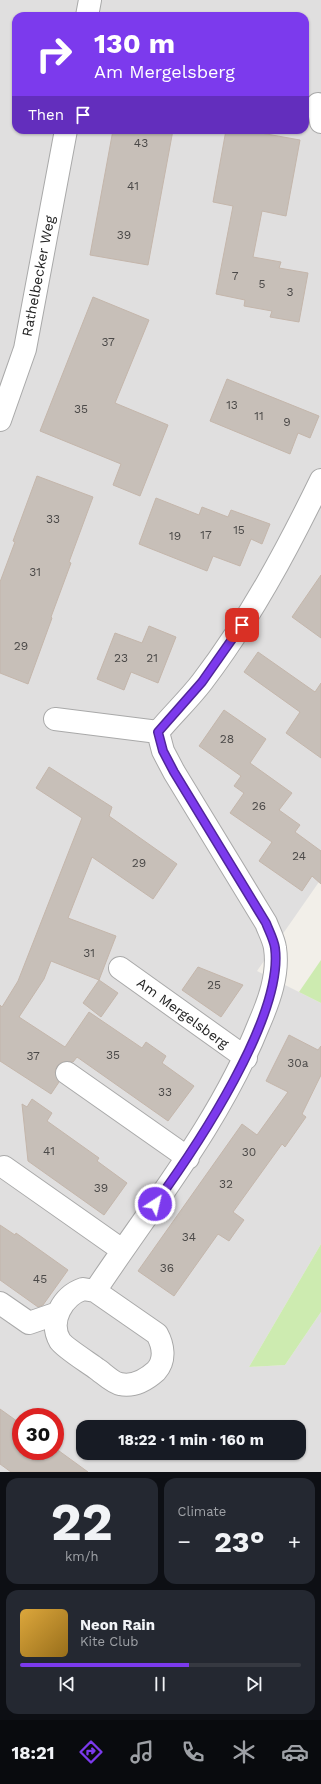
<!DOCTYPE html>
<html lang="en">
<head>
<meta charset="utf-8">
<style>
	:root { --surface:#171b24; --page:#242831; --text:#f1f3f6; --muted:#9ea1a6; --line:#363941; --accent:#7c3aed }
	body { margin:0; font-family:"Work Sans",sans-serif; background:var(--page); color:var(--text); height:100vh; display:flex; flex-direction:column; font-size:15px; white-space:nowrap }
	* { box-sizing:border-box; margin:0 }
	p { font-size:13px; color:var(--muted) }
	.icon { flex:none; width:22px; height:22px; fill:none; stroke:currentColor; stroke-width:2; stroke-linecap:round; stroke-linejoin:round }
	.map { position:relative; height:1472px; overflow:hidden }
	.details { display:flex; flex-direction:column; gap:6px; padding:6px; background:#0d0f14; flex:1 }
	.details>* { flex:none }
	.hud { position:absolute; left:12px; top:12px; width:297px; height:122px; border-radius:12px; box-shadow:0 1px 3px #0004; background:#7c3aed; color:#fff; overflow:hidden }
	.speed { position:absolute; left:12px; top:1408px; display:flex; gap:8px; font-size:20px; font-weight:700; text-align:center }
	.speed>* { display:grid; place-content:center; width:52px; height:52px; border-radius:50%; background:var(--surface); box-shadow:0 1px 3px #0004; line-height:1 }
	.speed .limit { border:6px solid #d22; background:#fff; color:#111 }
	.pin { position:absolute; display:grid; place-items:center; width:34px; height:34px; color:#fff; margin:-17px; border-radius:8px; box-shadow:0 2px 6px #0006 }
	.me { position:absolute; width:44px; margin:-22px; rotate:35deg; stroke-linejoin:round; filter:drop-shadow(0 0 3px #0008) }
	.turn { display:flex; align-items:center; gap:14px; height:84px; padding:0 16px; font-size:18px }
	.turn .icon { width:52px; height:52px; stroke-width:2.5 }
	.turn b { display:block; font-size:28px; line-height:34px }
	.then { display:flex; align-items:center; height:38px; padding:0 16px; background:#0003; gap:8px; font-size:15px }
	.big { font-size:30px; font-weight:700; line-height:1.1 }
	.details .widget { flex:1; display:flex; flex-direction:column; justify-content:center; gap:6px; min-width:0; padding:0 14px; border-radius:12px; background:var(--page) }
	.details .dial { align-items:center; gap:0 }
	.dial b { font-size:52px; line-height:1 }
	.song { display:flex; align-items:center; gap:12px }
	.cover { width:48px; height:48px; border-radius:6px; background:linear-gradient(135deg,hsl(40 70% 55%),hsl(40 70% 35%)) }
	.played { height:4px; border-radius:2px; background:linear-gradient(90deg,var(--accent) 60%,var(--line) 60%) }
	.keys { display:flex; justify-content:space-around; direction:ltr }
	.heat { display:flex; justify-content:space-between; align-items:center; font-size:22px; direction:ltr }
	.details .tiles { flex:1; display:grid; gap:6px; grid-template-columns:1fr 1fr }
	.widget:last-child { grid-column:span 2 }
	.trip { position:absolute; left:76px; top:1420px; width:230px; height:40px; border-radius:12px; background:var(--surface); box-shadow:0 1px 3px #0004; font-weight:700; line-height:40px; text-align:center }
	.tab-bar { display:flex; height:64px; justify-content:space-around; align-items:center; background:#090b0e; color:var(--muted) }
	.tab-bar .icon { width:28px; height:28px }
	.tab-bar .selected { color:var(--accent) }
	.tab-bar b { font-size:18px; color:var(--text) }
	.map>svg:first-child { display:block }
	.residential { fill:#e0dfdf; fill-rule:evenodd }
	.grass { fill:#cdebb0 }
	.building { fill:#c7bfb8; stroke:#c4b6ab }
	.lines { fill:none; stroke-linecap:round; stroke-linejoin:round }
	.street-casing { stroke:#a9a9a9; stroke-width:24 }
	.street { stroke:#fff; stroke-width:22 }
	.route-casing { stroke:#51269a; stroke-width:10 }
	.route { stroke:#7c3aed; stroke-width:7 }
	.labels { text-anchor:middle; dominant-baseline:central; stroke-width:3; stroke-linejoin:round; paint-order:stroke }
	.number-label { font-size:12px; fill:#4b4948 }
	.street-label { font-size:14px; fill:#222; stroke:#fff }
</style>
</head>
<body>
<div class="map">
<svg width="321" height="1472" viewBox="0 0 321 1472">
	<rect width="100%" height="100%" fill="#f2efe9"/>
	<path class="residential" d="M0 0H321V879L257 971 321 1003V1244L249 1367 285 1365 321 1312V1472H0ZM16 16H305V130H16ZM21 1417H55V1451H21ZM83 1427H299V1453H83Z"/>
	<path class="grass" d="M321 960V1003L299 992Z
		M321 1244V1312L285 1365 249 1367Z"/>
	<path class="building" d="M113 130H173L148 265 90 255Z
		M226 130H244L300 140 286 216 262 211 253 257 281 262 279 268 308 273 299 322 270 317 272 311 244 306 245 300 216 294 233 206 213 202Z
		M93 297 149 320 115 403 168 425 140 496 113 485 121 464 40 431Z
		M227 379 319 416 310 438 298 433 290 454 210 421Z
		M37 476 93 497 69 562 71 563 51 617 52 618 28 684 0 673V582L15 542 13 541Z
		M156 498 199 515 202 507 228 517 231 510 270 524 262 544 251 539 240 566 213 556 207 571 139 544Z
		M321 575V638L292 617Z
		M149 626 176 637 158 683 131 672 124 690 97 679 115 633 142 643Z
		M258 652 315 692 321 683V758L286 733 300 712 244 672Z
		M224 710 266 739 250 763 292 793 279 810 300 825 295 832 321 851V884L312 876 302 891 259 861 272 842 230 813 244 793 234 786 241 776 199 746Z
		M49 767 112 807 109 816 177 864 153 899 92 857 68 918 116 936 99 980 51 961 44 979 19 1017 65 1047 89 1012 142 1048 146 1042 166 1056 162 1063 194 1086 168 1121 77 1057 73 1062H62L57 1066 55 1072 59 1082 51 1094 0 1061V1005L2 1007 18 981 82 818 36 788Z
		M198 967 243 985 221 1017 182 990Z
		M99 980 118 993 101 1017 83 1003Z
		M289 1035 318 1050 321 1046V1075L302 1114 306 1117 285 1147 282 1144 233 1212 244 1220 236 1231 229 1241 218 1234 174 1296 138 1271 242 1124 257 1135 288 1092 266 1081Z
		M32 1099 52 1113 47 1121 99 1158 97 1161 127 1183 104 1215 28 1161 22 1104 27 1107Z
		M0 1225 15 1235 16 1233 68 1270 43 1305 38 1307 0 1280Z
		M0 1409 21 1424V1451H55V1448L88 1472H11L0 1464Z"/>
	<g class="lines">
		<defs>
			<path id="street" d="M87 16 90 0
				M318 104 321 122
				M0 420 25 349 66 130
				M55 719 158 732
				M120 968 246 1058
				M67 1073 188 1158
				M4 1167 122 1250
				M83 1289 95 1291 157 1334C163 1345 166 1360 156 1371 146 1380 134 1387 120 1384 113 1383 103 1373 97 1369 89 1363 65 1348 60 1341 48 1321 63 1296 83 1289Z
				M95 1291C153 1204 220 1122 259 1024 269 1001 279 974 275 948 274 940 269 931 266 923L174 772 163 751 158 732C172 715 189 699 202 682 250 619 287 550 321 480
				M0 1303 29 1323 58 1313"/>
		</defs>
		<use href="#street" class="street-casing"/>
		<use href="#street" class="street"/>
	</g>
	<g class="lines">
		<defs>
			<path id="route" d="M155 1204C195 1149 284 1017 275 948 274 940 269 931 266 923L174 772 163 751 158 732 202 682 242 625"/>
		</defs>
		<use href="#route" class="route-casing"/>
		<use href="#route" class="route"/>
	</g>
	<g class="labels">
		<g class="number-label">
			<text x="141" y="143">43</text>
			<text x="133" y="186">41</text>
			<text x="124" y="235">39</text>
			<text x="235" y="276">7</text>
			<text x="262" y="284">5</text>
			<text x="290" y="292">3</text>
			<text x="108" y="342">37</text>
			<text x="232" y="405">13</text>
			<text x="81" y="409">35</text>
			<text x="259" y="416">11</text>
			<text x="287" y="422">9</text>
			<text x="53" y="519">33</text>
			<text x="239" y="530">15</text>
			<text x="206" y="535">17</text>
			<text x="175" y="536">19</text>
			<text x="35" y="572">31</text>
			<text x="21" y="646">29</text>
			<text x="121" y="658">23</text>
			<text x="152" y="658">21</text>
			<text x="227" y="739">28</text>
			<text x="259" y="806">26</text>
			<text x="299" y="856">24</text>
			<text x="139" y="863">29</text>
			<text x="89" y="953">31</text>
			<text x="214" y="985">25</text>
			<text x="113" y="1055">35</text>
			<text x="33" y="1056">37</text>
			<text x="298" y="1063">30a</text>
			<text x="165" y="1092">33</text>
			<text x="49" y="1151">41</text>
			<text x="249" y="1152">30</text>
			<text x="226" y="1184">32</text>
			<text x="101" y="1188">39</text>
			<text x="189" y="1237">34</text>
			<text x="167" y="1268">36</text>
			<text x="40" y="1279">45</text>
		</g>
		<g class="street-label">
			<text transform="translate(38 276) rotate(-79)">Rathelbecker Weg</text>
			<text transform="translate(183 1013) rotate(36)">Am Mergelsberg</text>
		</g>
	</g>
</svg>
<div class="speed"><div class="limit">30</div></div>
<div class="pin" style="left:242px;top:625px;background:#d93025"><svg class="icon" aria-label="arrive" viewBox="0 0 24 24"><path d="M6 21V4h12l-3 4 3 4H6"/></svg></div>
<svg class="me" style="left:155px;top:1204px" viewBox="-20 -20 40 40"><circle r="17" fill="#7c3aed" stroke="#fff" stroke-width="3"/><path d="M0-11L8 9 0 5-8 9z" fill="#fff"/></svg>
<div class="trip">18:22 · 1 min · 160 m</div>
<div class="hud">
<div class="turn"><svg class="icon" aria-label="right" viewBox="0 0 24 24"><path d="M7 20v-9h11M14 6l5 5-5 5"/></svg><div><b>130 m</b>Am Mergelsberg</div></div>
<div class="then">Then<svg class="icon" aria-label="arrive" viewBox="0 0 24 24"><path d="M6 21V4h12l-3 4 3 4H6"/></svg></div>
</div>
</div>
<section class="details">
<div class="tiles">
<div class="widget dial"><b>22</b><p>km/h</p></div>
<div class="widget"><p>Climate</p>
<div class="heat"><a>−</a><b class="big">23°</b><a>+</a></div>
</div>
<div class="widget">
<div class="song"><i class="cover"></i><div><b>Neon Rain</b><p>Kite Club</p></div></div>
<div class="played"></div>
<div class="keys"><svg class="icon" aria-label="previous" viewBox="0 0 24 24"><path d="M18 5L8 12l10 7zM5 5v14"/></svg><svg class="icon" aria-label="pause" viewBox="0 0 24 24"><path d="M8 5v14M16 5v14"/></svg><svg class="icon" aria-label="next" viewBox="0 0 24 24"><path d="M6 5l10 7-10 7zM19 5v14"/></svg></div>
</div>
</div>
</section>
<nav class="tab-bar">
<b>18:21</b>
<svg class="icon selected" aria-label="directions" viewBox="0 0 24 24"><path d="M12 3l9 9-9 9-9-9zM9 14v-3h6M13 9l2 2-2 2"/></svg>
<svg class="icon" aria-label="music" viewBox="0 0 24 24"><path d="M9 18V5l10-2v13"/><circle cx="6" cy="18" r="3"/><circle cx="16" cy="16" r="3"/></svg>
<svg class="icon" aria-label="phone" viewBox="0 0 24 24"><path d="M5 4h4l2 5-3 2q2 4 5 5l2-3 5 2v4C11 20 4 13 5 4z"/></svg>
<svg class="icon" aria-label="climate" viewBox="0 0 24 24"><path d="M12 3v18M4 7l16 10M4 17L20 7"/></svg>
<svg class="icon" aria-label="car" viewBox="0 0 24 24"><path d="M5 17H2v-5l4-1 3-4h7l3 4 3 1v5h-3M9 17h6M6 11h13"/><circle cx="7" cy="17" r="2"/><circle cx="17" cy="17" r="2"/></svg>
</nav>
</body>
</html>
